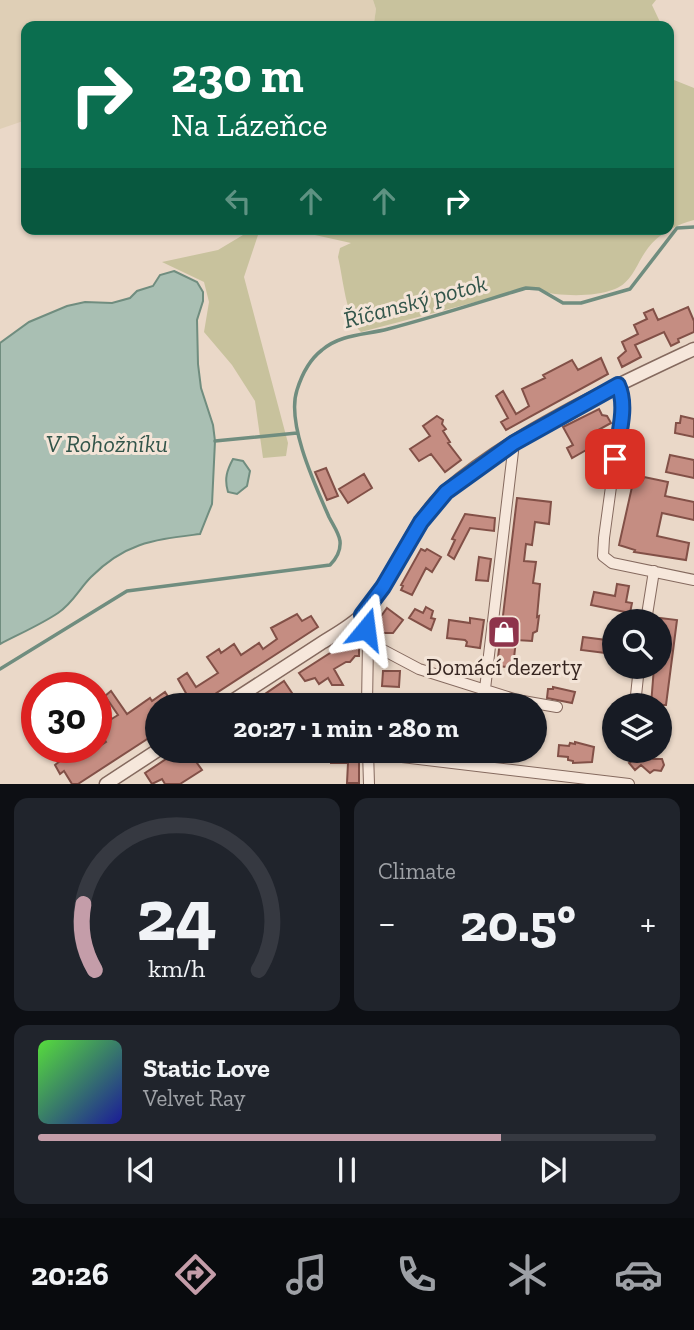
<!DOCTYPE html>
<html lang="en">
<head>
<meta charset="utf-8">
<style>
	:root { --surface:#171b24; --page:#20242c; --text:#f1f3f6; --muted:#9ea1a6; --line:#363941; --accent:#c49da9 }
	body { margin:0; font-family:"Zilla Slab",serif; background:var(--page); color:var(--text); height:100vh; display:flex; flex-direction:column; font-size:26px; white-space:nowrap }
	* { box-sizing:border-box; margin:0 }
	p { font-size:23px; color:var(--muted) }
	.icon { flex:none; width:38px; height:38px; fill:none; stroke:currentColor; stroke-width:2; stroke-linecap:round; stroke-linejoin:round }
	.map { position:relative; height:784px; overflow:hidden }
	.side { display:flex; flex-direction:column; gap:14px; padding:14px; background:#0d0f14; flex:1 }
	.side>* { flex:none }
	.guide { position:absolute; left:21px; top:21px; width:653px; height:214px; border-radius:14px; box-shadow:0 2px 5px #0004; background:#0b6e4f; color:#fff; overflow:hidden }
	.controls { position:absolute; left:602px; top:609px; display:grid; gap:14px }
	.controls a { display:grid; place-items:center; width:70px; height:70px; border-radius:50%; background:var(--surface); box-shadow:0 2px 5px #0004; font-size:35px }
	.speed { position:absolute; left:21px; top:672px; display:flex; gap:14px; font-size:35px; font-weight:700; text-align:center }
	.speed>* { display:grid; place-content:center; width:91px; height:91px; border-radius:50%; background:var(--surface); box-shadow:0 2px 5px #0004; line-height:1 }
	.speed .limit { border:10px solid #d22; background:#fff; color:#111 }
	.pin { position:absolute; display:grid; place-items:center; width:60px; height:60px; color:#fff; margin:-30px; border-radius:14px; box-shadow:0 4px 10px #0006 }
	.me { position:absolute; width:77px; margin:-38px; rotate:16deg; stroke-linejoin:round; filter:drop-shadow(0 0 5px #0008) }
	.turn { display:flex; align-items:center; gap:24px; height:147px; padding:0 35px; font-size:32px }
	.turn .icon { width:91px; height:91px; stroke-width:2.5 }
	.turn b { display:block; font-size:49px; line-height:60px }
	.lanes { display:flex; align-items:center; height:66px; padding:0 35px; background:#0003; justify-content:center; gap:35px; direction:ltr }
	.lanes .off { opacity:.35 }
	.big { font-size:52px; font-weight:700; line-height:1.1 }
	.side .card { flex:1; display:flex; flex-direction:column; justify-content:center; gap:10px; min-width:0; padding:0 24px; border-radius:14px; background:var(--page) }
	.side .dial { align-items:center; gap:0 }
	.dial svg { height:182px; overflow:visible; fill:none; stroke:var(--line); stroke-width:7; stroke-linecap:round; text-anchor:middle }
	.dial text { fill:var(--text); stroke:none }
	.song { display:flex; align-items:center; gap:21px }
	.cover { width:84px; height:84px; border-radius:10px; background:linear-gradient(135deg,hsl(110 70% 55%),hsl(240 70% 35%)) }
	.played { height:7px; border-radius:4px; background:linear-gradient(90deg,var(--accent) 75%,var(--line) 75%) }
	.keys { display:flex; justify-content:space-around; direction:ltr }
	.heat { display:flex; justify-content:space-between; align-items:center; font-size:38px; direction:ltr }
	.side .tiles { flex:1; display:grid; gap:14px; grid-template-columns:1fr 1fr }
	.card:last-child { grid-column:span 2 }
	.trip { position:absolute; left:145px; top:693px; width:402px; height:70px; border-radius:35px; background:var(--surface); box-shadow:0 2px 5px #0004; font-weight:700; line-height:70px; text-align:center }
	.menu { display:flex; height:112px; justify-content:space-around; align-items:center; background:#090b0e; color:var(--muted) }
	.menu .icon { width:49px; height:49px }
	.menu .active { color:var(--accent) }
	.menu b { font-size:32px; color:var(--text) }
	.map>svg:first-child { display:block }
	.farmland { fill:#dfcfb6 }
	.green { fill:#c8c29d }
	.water { fill:#a9bfb3; stroke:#708d7f; stroke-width:2 }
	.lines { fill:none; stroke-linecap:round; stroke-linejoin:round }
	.stream { stroke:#708d7f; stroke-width:3.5 }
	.building { fill:#c58d82; stroke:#825047; stroke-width:2 }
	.minor-casing { stroke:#856a5f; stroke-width:12 }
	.tertiary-casing { stroke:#856a5f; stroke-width:15 }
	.minor { stroke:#f6e7db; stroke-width:10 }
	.tertiary { stroke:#f6e7db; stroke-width:12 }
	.route-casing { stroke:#114b97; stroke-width:18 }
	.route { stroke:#1a73e8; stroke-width:12 }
	.labels { text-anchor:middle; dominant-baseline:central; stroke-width:6; stroke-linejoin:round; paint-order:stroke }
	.poi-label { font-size:23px; fill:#372621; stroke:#f3e4d7 }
	.water-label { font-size:24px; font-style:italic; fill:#32554a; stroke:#f3e4d7 }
</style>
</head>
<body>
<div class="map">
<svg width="694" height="784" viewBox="0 0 694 784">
	<rect width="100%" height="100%" fill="#ead8c8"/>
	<path class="farmland" d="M0 0H373L376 9 374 23 370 26H26V120L0 129Z"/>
	<path class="green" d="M373 0H656L652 5 660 22 657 26H370L374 23 376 9Z
		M669 78 694 88V220C678 224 658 234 648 248 637 262 633 282 615 289 597 296 574 296 555 294 546 293 539 287 529 288L361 332C346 319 343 277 338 257L340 248 351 243 288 229H668Z
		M253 229H260L244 277 288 443 286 456 263 458 255 401 232 365 204 332 209 302 204 282 162 262 218 250Z"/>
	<path class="water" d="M174 271 197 282 203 292V301L197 320 198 364 201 388 213 425 215 441 212 504 200 534C154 540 126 542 91 577 79 589 73 603 58 613 40 625 19 634 0 644V343L29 322 67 306 85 302 112 303 130 298 137 291 153 286 160 275Z
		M233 459 243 461 250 471 247 486 237 494 228 492C224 479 227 470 233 459Z"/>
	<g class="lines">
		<path class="stream" d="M215 441 297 433
			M0 669 127 591 330 565C337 558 341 551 340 541 339 533 333 525 329 517 315 485 286 423 297 390 302 374 309 360 322 350 341 334 365 335 388 329 434 317 480 302 526 288L539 289 563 303H581L630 289 677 228 694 227"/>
	</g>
	<path class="building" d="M688 307 694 321V332L678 339 679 342 671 346 664 332 635 345 641 357 622 367 618 358 626 351 622 342 638 334 634 325 647 319 644 313 653 309 658 320Z
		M601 358 608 374 506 430 501 422 508 418 496 396 503 391 516 414 529 406 522 389 545 378 543 375 572 360 578 370Z
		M599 409 602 415 607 416 611 423 589 435 588 449 572 458 567 448 573 445 563 427Z
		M437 416 443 420 442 424 446 429 443 431 450 442 448 443 461 460 445 472 431 454 419 461 410 449 430 436 423 426Z
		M681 416 694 419V437L675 433 676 423H680Z
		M670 455 694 460V478L666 472Z
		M326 468 338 496 327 500 315 472Z
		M364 474 372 488 348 503 339 489Z
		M644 477 668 482 665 496 694 502V520L662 513 657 536 689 543 686 560 634 552 635 550 619 545 634 478 643 480Z
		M517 498 551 502 549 524 535 522 532 545 526 544 524 561 536 562 533 583 540 584 537 617 539 616 537 631 533 633 532 641 516 640 514 658H518L517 668 497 666Z
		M465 514 495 518 494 531 470 528 454 559 448 555 455 540 452 539Z
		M421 549 425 551 427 549 441 557 432 572 426 568 412 595 401 590 403 586 401 585Z
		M479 557 491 559 488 581 476 580Z
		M617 584 629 586 626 602 632 603 630 613 591 605 594 592 615 596Z
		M426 607 433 611 431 618 435 619 431 630 409 618 415 609 423 613Z
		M387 608 403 620 393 633H378L379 619Z
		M297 614 302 621 311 616 318 627 198 705H158V732L78 784H72L64 771 60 774 55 765 60 761 57 757 65 752 67 755 81 747H89L92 751 106 742 97 728 118 715 105 696 111 691 127 714 150 698 152 701 165 692 173 704 187 695 178 679 187 673 196 687 218 673 207 657 219 649 221 653 234 644 241 655 259 643 263 649 277 639 271 628Z
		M470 618 484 620 480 648 466 646 467 642 465 640 447 638 449 620 470 623Z
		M660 618 677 620 666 705H651L654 667H660Z
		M583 637 614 641V654L581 650Z
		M352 639 359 643V656H355L350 662H346L334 669 343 685H332L328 678 319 684 315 678 305 681 299 673Z
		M383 671H400L399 687 382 686Z
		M284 681 300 705H288L283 697 269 705H249Z
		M553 687 575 692 572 703 547 698 548 689H553Z
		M575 742 594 747 592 762 573 763V761L568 760V757L558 756 559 745 569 746 570 743 575 744Z
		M178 751H215L197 763 202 770 180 784H165L162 779 152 784 145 773Z
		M331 751H359V783H347L348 763H331Z
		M645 751 653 759H662L664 765 661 771 654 770 650 773 641 765 635 770 629 763Z"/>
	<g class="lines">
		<defs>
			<path id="minor" d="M619 385 623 394 622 406 604 538 603 556 612 563 694 580
				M362 615 368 642 367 705
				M646 621 654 571
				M368 642 419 669 517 700 557 707
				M485 689 514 443
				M635 705 639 667
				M368 751 369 784
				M368 753 629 784"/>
			<path id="tertiary" d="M226 705C257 685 288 665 320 644 334 635 351 626 363 614 396 577 409 525 446 491 512 433 615 386 694 349
				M106 784 158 750"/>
		</defs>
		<use href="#minor" class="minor-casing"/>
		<use href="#tertiary" class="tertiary-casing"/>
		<use href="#minor" class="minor"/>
		<use href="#tertiary" class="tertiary"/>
	</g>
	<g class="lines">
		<defs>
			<path id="route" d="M366 629 362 615 383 587 421 522 446 492 514 443 618 385C628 406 618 437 615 459"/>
		</defs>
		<use href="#route" class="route-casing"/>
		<use href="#route" class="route"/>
	</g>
	<defs>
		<symbol id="shop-square" viewBox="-11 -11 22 22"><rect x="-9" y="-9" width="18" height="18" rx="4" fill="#8e344b" stroke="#f3e4d7"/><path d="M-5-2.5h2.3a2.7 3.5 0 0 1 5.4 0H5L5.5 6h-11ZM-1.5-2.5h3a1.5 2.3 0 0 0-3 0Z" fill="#fff"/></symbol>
	</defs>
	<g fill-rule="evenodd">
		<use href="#shop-square" x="485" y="613" width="38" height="38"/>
	</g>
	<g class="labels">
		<g class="poi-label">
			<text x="504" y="667">Domácí dezerty</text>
		</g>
		<g class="water-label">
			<text transform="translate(415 301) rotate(-15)">Říčanský potok</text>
			<text x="107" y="443">V Rohožníku</text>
		</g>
	</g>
</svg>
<div class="controls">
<a><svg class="icon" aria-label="search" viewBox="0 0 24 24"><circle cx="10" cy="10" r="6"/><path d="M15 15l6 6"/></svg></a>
<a><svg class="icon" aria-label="layers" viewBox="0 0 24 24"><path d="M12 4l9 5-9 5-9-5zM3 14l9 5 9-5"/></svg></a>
</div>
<div class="speed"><div class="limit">30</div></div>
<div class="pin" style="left:615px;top:459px;background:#d93025"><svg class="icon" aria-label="arrive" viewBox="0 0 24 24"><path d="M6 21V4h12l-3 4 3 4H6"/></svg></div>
<svg class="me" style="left:366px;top:629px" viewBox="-20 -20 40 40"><path d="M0-17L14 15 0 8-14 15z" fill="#1a73e8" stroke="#fff" stroke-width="4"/></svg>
<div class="trip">20:27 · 1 min · 280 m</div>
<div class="guide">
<div class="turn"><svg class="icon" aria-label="right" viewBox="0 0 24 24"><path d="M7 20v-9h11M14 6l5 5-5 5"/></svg><div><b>230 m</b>Na Lázeňce</div></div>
<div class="lanes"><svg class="icon off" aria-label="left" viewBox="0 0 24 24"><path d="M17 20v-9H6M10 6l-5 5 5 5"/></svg><svg class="icon off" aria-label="ahead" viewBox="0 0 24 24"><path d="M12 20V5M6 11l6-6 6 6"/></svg><svg class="icon off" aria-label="ahead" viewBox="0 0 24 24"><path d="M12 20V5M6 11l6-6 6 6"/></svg><svg class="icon" aria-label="right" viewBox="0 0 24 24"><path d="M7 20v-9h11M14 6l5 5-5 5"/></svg></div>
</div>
</div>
<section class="side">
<div class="tiles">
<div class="card dial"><svg viewBox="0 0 100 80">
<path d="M14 69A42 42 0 1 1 86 69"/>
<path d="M14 69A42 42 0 0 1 9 40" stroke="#c49da9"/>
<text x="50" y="56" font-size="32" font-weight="700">24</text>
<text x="50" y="72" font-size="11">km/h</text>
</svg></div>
<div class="card"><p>Climate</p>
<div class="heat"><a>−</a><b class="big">20.5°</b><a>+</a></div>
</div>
<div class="card">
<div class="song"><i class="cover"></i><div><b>Static Love</b><p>Velvet Ray</p></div></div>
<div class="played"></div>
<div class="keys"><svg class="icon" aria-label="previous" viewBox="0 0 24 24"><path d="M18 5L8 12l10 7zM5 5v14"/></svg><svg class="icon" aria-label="pause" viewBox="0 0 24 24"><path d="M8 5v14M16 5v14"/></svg><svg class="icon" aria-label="next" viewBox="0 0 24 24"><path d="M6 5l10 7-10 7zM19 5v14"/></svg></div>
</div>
</div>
</section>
<nav class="menu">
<b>20:26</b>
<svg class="icon active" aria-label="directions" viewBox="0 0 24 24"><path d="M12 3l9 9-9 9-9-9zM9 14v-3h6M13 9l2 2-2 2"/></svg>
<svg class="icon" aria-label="music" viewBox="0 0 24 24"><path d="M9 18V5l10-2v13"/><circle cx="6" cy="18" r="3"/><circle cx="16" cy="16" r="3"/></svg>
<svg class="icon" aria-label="phone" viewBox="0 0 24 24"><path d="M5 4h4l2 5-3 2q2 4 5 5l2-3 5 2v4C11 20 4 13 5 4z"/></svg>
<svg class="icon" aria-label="climate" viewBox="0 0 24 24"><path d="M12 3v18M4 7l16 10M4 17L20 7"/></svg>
<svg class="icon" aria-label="car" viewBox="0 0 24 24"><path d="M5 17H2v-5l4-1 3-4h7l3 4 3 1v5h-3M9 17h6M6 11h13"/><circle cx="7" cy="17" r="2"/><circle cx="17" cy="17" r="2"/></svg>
</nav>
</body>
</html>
